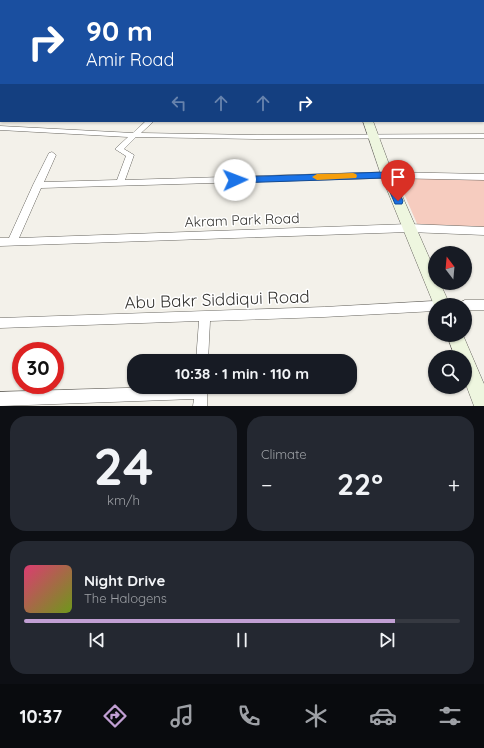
<!DOCTYPE html>
<html lang="en">
<head>
<meta charset="utf-8">
<style>
	:root { --surface:#171b24; --page:#242831; --text:#f1f3f6; --muted:#9ea1a6; --line:#363941; --accent:#c19fd3 }
	body { margin:0; font-family:Quicksand,sans-serif; background:var(--page); color:var(--text); height:100vh; display:flex; flex-direction:column; font-size:15px; white-space:nowrap }
	* { box-sizing:border-box; margin:0 }
	p { font-size:13px; color:var(--muted) }
	.icon { flex:none; width:22px; height:22px; fill:none; stroke:currentColor; stroke-width:2; stroke-linecap:round; stroke-linejoin:round }
	.map { position:relative; height:406px; overflow:hidden }
	.side { display:flex; flex-direction:column; gap:10px; padding:10px; background:#0d0f14; flex:1 }
	.side>* { flex:none }
	.top-card { position:absolute; left:0px; top:0px; width:484px; height:122px; box-shadow:0 1px 3px #0004; background:#1a4fa0; color:#fff; overflow:hidden }
	.needle { width:26px; rotate:344deg }
	.fabs { position:absolute; left:428px; top:246px; display:grid; gap:8px }
	.fabs a { display:grid; place-items:center; width:44px; height:44px; border-radius:50%; background:var(--surface); box-shadow:0 1px 3px #0004; font-size:20px }
	.speed { position:absolute; left:12px; top:342px; display:flex; gap:8px; font-size:20px; font-weight:700; text-align:center }
	.speed>* { display:grid; place-content:center; width:52px; height:52px; border-radius:50%; background:var(--surface); box-shadow:0 1px 3px #0004; line-height:1 }
	.speed .limit { border:6px solid #d22; background:#fff; color:#111 }
	.pin { position:absolute; display:grid; place-items:center; width:34px; height:34px; color:#fff; margin:-41px -17px; border-radius:50% 50% 50% 0; rotate:-45deg; box-shadow:0 0 4px #0007 }
	.pin .icon { rotate:45deg }
	.me { position:absolute; width:44px; margin:-22px; rotate:88deg; stroke-linejoin:round; filter:drop-shadow(0 0 3px #0008) }
	.turn { display:flex; align-items:center; gap:14px; height:84px; padding:0 20px; font-size:18px }
	.turn .icon { width:52px; height:52px; stroke-width:2.5 }
	.turn b { display:block; font-size:28px; line-height:34px }
	.lanes { display:flex; align-items:center; height:38px; padding:0 20px; background:#0003; justify-content:center; gap:20px; direction:ltr }
	.lanes .off { opacity:.35 }
	.big { font-size:30px; font-weight:700; line-height:1.1 }
	.side .tile { flex:1; display:flex; flex-direction:column; justify-content:center; gap:6px; min-width:0; padding:0 14px; border-radius:16px; background:var(--page) }
	.side .dial { align-items:center; gap:0 }
	.dial b { font-size:52px; line-height:1 }
	.song { display:flex; align-items:center; gap:12px }
	.cover { width:48px; height:48px; border-radius:6px; background:linear-gradient(135deg,hsl(340 70% 55%),hsl(80 70% 35%)) }
	.played { height:4px; border-radius:2px; background:linear-gradient(90deg,var(--accent) 85%,var(--line) 85%) }
	.keys { display:flex; justify-content:space-around; direction:ltr }
	.heat { display:flex; justify-content:space-between; align-items:center; font-size:22px; direction:ltr }
	.side .tiles { flex:1; display:grid; gap:10px; grid-template-columns:1fr 1fr }
	.tile:last-child { grid-column:span 2 }
	.trip { position:absolute; left:127px; top:354px; width:230px; height:40px; border-radius:16px; background:var(--surface); box-shadow:0 1px 3px #0004; font-weight:700; line-height:40px; text-align:center }
	.dock { display:flex; height:64px; justify-content:space-around; align-items:center; background:#090b0e; color:var(--muted) }
	.dock .icon { width:28px; height:28px }
	.dock .current { color:var(--accent) }
	.dock b { font-size:18px; color:var(--text) }
	.map>svg:first-child { display:block }
	.green { fill:#f6ccbf }
	.lines { fill:none; stroke-linecap:round; stroke-linejoin:round }
	.minor-casing { stroke:#686660; stroke-width:1 }
	.tertiary-casing { stroke:#686660; stroke-width:1 }
	.secondary-casing { stroke:#686660; stroke-width:1 }
	.minor { fill:#fff; fill-rule:evenodd }
	.tertiary { fill:#fff; fill-rule:evenodd }
	.secondary { fill:#eef6df; fill-rule:evenodd }
	.route { fill:#1a73e8; stroke:#114b97 }
	.slow { fill:#f59e0b }
	.labels { text-anchor:middle; dominant-baseline:central; stroke-width:3; stroke-linejoin:round; paint-order:stroke }
	.street-label { font-size:14px; fill:#353431; stroke:#fff }
	.near-street-label { font-size:17px; fill:#353431; stroke:#fff }
</style>
</head>
<body>
<div class="map">
<svg width="484" height="406" viewBox="0 0 484 406">
	<rect width="100%" height="100%" fill="#f3f1ea"/>
	<path class="green" d="M396 175 484 177V231L418 226Z"/>
	<g class="lines">
		<defs>
			<path id="minor" d="M11 0H16V1H11Z
				M202 0H208V1H202Z
				M483 11H484V15H483Z
				M483 24H484V28H483Z
				M0 44H1V48H0Z
				M483 46H484V50H483Z
				M483 101H484L483 106Z
				M146 121H154L141 133 257 135 484 134V138L257 139 136 137 124 149 134 155 125 180 387 172 484 174V180L387 178 41 188 19 238 409 224 484 227V235L409 232 0 246V238H9L33 185 49 153 52 152 56 155 44 182 117 180 126 156 115 149 128 137 0 130V126L133 133Z
				M465 300H484V310H465V305H459L461 302Z
				M435 301 439 303 440 305H435V311L324 317 210 321 208 361H196L199 321 0 328V318L324 307Z
				M158 387H207V406H193L194 399 0 406V392Z"/>
			<path id="tertiary" d="M1 95V102L0 103V96Z"/>
			<path id="secondary" d="M317 0H324L325 1H317Z
				M363 121H373L393 175 435 271V283H440L450 305H435V307L434 305 381 175Z
				M447 335H463L484 384V406H474L465 382V357H455Z"/>
		</defs>
		<use href="#minor" class="minor-casing"/>
		<use href="#tertiary" class="tertiary-casing"/>
		<use href="#secondary" class="secondary-casing"/>
		<use href="#minor" class="minor"/>
		<use href="#tertiary" class="tertiary"/>
		<use href="#secondary" class="secondary"/>
	</g>
	<path class="route" d="M387 172 392 175 403 201 402 204H395L384 178 235 183 231 180 235 177Z"/>
	<path class="slow" d="M353 173 356 174 357 176 356 178 317 180 312 177 317 174Z"/>
	<g class="labels">
		<g class="street-label">
			<text transform="translate(242 220) rotate(-2)">Akram Park Road</text>
		</g>
		<g class="near-street-label">
			<text transform="translate(217 299) rotate(-2)">Abu Bakr Siddiqui Road</text>
		</g>
	</g>
</svg>
<div class="fabs">
<a><svg class="needle" viewBox="-14 -14 28 28"><path d="M0-13l5 13h-10z" fill="#e53935"/><path d="M0 13l5-13h-10z" fill="#9ea1a6"/></svg></a>
<a><svg class="icon" aria-label="sound" viewBox="0 0 24 24"><path d="M4 9h4l5-4v14l-5-4H4zM17 9q2 3 0 6"/></svg></a>
<a><svg class="icon" aria-label="search" viewBox="0 0 24 24"><circle cx="10" cy="10" r="6"/><path d="M15 15l6 6"/></svg></a>
</div>
<div class="speed"><div class="limit">30</div></div>
<div class="pin" style="left:398px;top:201px;background:#d93025"><svg class="icon" aria-label="arrive" viewBox="0 0 24 24"><path d="M6 21V4h12l-3 4 3 4H6"/></svg></div>
<svg class="me" style="left:235px;top:180px" viewBox="-20 -20 40 40"><circle r="19" fill="#fff"/><path d="M0-13L10 11 0 6-10 11z" fill="#1a73e8"/></svg>
<div class="trip">10:38 · 1 min · 110 m</div>
<div class="top-card">
<div class="turn"><svg class="icon" aria-label="right" viewBox="0 0 24 24"><path d="M7 20v-9h11M14 6l5 5-5 5"/></svg><div><b>90 m</b>Amir Road</div></div>
<div class="lanes"><svg class="icon off" aria-label="left" viewBox="0 0 24 24"><path d="M17 20v-9H6M10 6l-5 5 5 5"/></svg><svg class="icon off" aria-label="ahead" viewBox="0 0 24 24"><path d="M12 20V5M6 11l6-6 6 6"/></svg><svg class="icon off" aria-label="ahead" viewBox="0 0 24 24"><path d="M12 20V5M6 11l6-6 6 6"/></svg><svg class="icon" aria-label="right" viewBox="0 0 24 24"><path d="M7 20v-9h11M14 6l5 5-5 5"/></svg></div>
</div>
</div>
<section class="side">
<div class="tiles">
<div class="tile dial"><b>24</b><p>km/h</p></div>
<div class="tile"><p>Climate</p>
<div class="heat"><a>−</a><b class="big">22°</b><a>+</a></div>
</div>
<div class="tile">
<div class="song"><i class="cover"></i><div><b>Night Drive</b><p>The Halogens</p></div></div>
<div class="played"></div>
<div class="keys"><svg class="icon" aria-label="previous" viewBox="0 0 24 24"><path d="M18 5L8 12l10 7zM5 5v14"/></svg><svg class="icon" aria-label="pause" viewBox="0 0 24 24"><path d="M8 5v14M16 5v14"/></svg><svg class="icon" aria-label="next" viewBox="0 0 24 24"><path d="M6 5l10 7-10 7zM19 5v14"/></svg></div>
</div>
</div>
</section>
<nav class="dock">
<b>10:37</b>
<svg class="icon current" aria-label="directions" viewBox="0 0 24 24"><path d="M12 3l9 9-9 9-9-9zM9 14v-3h6M13 9l2 2-2 2"/></svg>
<svg class="icon" aria-label="music" viewBox="0 0 24 24"><path d="M9 18V5l10-2v13"/><circle cx="6" cy="18" r="3"/><circle cx="16" cy="16" r="3"/></svg>
<svg class="icon" aria-label="phone" viewBox="0 0 24 24"><path d="M5 4h4l2 5-3 2q2 4 5 5l2-3 5 2v4C11 20 4 13 5 4z"/></svg>
<svg class="icon" aria-label="climate" viewBox="0 0 24 24"><path d="M12 3v18M4 7l16 10M4 17L20 7"/></svg>
<svg class="icon" aria-label="car" viewBox="0 0 24 24"><path d="M5 17H2v-5l4-1 3-4h7l3 4 3 1v5h-3M9 17h6M6 11h13"/><circle cx="7" cy="17" r="2"/><circle cx="17" cy="17" r="2"/></svg>
<svg class="icon" aria-label="filters" viewBox="0 0 24 24"><path d="M4 7h16M4 17h16"/><circle cx="9" cy="7" r="2"/><circle cx="15" cy="17" r="2"/></svg>
</nav>
</body>
</html>
